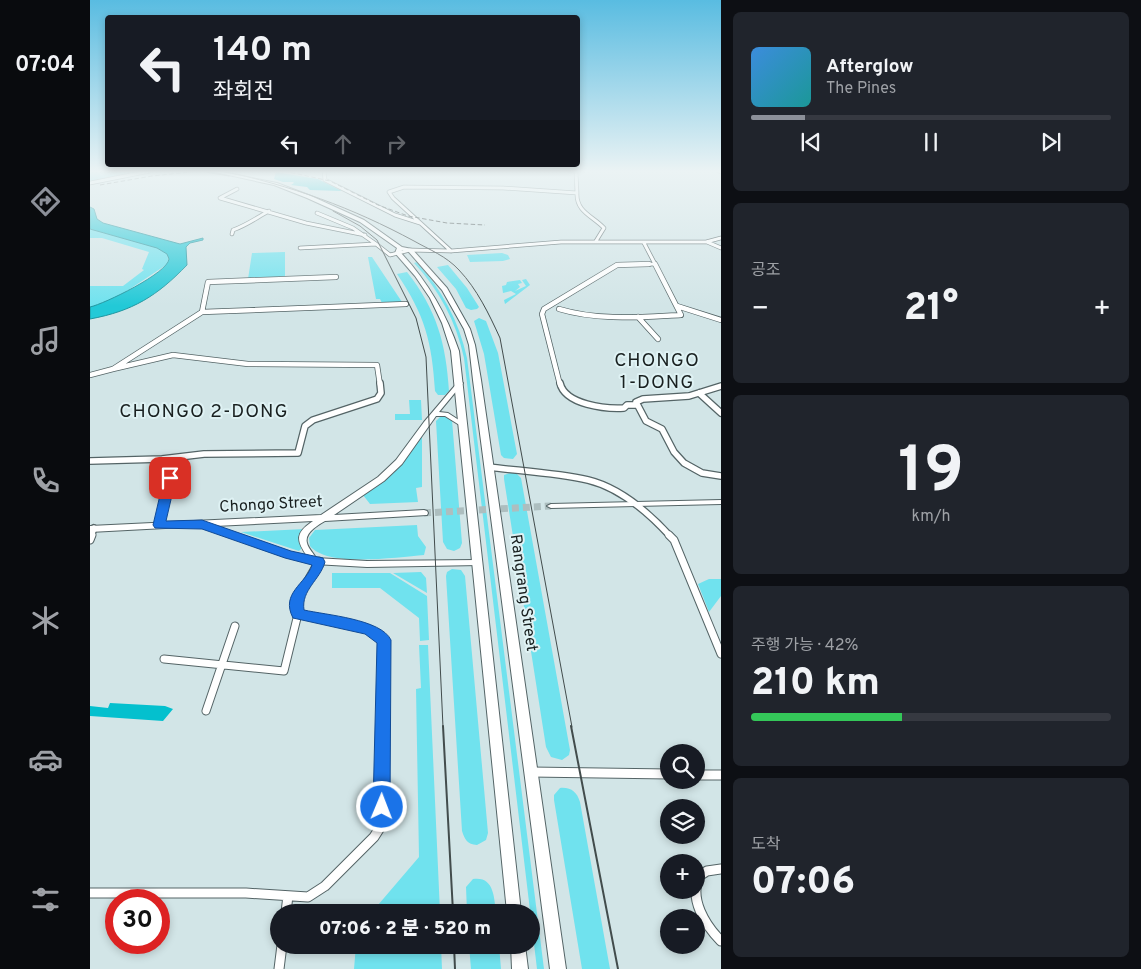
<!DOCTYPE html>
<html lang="ko">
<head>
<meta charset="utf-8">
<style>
	:root { --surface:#171b24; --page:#20242c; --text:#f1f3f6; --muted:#9ea1a6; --line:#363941; --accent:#8c9099 }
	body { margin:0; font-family:Overpass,"Noto Sans KR",sans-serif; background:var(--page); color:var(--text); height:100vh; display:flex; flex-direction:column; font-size:19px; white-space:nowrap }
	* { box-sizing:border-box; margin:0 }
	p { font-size:16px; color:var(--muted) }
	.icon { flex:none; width:28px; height:28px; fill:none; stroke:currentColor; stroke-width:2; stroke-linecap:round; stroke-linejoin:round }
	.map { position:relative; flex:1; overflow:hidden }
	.sheet { display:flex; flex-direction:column; gap:12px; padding:12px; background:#0d0f14; width:420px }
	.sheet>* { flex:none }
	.top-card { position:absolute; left:15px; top:15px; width:475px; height:152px; border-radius:5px; box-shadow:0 2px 8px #0003; background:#171b24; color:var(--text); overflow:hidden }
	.controls { position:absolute; left:570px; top:744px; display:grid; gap:10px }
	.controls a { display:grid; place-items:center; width:45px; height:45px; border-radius:50%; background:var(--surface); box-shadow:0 2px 8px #0003; font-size:25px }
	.speed { position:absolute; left:15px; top:889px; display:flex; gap:10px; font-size:25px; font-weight:700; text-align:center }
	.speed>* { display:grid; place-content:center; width:65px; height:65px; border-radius:50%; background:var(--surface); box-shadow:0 2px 8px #0003; line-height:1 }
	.speed .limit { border:8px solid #d22; background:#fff; color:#111 }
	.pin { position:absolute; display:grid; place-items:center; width:42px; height:42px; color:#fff; margin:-21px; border-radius:10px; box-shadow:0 2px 8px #0006 }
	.me { position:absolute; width:55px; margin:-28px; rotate:1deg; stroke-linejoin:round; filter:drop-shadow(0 0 4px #0008) }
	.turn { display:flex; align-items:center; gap:18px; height:105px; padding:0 25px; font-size:22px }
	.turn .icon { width:65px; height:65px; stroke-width:2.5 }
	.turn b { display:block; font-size:35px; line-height:42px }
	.lanes { display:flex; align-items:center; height:48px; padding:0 25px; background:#0003; justify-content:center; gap:25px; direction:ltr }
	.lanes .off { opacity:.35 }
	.big { font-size:38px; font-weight:800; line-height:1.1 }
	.sheet .widget { flex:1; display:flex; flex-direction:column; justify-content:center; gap:8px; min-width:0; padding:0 18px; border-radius:8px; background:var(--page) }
	.sheet .dial { align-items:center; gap:0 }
	.dial b { font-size:65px; line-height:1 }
	.song { display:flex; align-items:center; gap:15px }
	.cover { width:60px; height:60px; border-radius:8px; background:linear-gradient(135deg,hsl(210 70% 55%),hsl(180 70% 35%)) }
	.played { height:5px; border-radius:2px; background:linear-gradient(90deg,var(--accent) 15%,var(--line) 15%) }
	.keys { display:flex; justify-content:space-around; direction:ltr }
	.heat { display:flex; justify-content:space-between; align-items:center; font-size:28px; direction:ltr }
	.charge { height:8px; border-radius:4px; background:linear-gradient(90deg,#34c759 42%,var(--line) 0) }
	.trip { position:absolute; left:180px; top:904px; width:270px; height:50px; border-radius:25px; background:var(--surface); box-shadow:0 2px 8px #0003; font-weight:800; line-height:50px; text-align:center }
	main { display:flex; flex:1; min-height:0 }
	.menu { display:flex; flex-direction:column; width:90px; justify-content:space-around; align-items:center; background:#090b0e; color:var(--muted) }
	.menu .icon { width:35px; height:35px }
	.menu .on { color:var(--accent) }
	.menu b { font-size:22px; color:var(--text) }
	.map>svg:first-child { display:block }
	.green { fill:#70e2ee }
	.forest { fill:#04c0ce }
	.water { fill:#22c9d7; stroke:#1f96a0 }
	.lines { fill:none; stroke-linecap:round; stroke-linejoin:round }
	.secondary-tunnel { stroke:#adbebf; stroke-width:7; stroke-dasharray:7 4; stroke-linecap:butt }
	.minor-far4-casing { stroke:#546466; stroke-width:4.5 }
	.minor-far3-casing { stroke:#546466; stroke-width:6 }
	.minor-far2-casing { stroke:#546466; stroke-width:8 }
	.minor-far1-casing { stroke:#546466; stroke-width:9 }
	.minor-casing { stroke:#546466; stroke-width:11 }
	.tertiary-casing { stroke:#546466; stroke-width:2 }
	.secondary-casing { stroke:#546466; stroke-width:2 }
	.primary-casing { stroke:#546466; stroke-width:2 }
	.minor-far4 { stroke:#fff; stroke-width:3 }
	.minor-far3 { stroke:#fff; stroke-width:4.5 }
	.minor-far2 { stroke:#fff; stroke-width:5.5 }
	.minor-far1 { stroke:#fff; stroke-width:7 }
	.minor { stroke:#fff; stroke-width:9 }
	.tertiary { fill:#fff; fill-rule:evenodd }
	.secondary { fill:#fff; fill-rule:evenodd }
	.primary { fill:#fff; fill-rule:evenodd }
	.tram-far1 { stroke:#424c4c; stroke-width:1 }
	.tram { stroke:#424c4c; stroke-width:2 }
	.rail { stroke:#424c4c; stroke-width:1; stroke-dasharray:4.5 2.5; stroke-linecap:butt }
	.route { fill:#1a73e8; stroke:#114b97 }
	.labels { text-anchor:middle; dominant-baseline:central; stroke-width:4; stroke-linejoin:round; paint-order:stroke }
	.street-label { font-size:16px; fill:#192020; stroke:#dff2f4 }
	.quarter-label { font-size:19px; letter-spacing:1px; fill:#192020; stroke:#dff2f4 }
</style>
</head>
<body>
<main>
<nav class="menu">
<b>07:04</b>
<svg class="icon on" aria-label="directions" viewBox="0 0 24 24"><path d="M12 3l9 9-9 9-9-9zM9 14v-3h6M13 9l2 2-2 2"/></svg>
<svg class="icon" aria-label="music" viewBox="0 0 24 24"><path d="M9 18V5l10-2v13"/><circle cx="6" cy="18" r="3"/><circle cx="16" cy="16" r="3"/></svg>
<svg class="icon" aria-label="phone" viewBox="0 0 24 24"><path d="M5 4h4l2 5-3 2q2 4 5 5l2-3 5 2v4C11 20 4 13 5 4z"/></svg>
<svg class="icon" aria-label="climate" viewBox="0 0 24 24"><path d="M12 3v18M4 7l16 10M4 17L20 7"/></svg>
<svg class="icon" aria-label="car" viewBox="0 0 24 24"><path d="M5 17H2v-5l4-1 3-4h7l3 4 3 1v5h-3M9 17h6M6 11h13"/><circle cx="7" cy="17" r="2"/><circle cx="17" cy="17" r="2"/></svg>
<svg class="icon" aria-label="filters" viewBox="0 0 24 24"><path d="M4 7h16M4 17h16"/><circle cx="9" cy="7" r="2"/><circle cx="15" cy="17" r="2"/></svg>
</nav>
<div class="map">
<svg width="631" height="969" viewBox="0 0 631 969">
	<rect width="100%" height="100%" fill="#d2e5e7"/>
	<path class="green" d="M2 171H64L0 183V173Z
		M0 229 67 248 77 254 79 263 31 295 16 302 0 307V286H33L54 270 52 269 59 252 12 238H0Z
		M195 252V277L158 279 162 253Z
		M412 253 418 255 420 259 413 261 380 262 377 255Z
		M278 257H282L312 302 292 303 290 299H286Z
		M327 262C352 290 369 321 377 358L454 969H447L374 358C366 321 349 290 324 263Z
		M358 265 377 288 389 307 387 309 381 310 376 308 366 289 347 267Z
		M317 272C347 310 356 344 359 391L355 395H348L345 391C342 342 335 315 307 274Z
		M436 279 440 285 415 304 414 300 426 294 421 291 413 293 412 286 416 285 417 282 430 280 432 283 428 284 430 287 425 291 436 286 432 280Z
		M389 318 396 321 408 353 427 454 423 459 414 458 411 455 394 354 384 321Z
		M319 400H331L332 420H305V414H320Z
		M351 416H356L362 420 372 543 370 548 364 551 357 549 353 542 346 421Z
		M332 437V487L326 488 328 502 280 504 273 495C299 481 315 461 332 437Z
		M420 473H426L431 478 480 750 479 755 472 760 461 757 456 747 414 479V475Z
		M327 525 328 536 336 547 334 555C307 557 238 568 220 546L219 538 225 530Z
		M215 529 211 537V549L209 551 151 532Z
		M362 569 371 570 375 576 398 833 396 840 387 845C377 844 375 840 372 831L356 576 357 572Z
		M331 572 336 578 337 593 303 573Z
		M242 573H300L337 596 339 640 330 641 329 618 290 588H242Z
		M619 579H631V596L619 612 608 584Z
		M329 645H338L350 912H282L329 857 326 689 331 688Z
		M470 788C481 787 487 792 490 802L520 969H492L464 800V795Z
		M383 879C404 876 404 897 406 912H377L376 887Z
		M266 945H351L352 969H264Z
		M379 945H409L411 969H381Z"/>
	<path class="forest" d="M186 172 228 179 252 191 220 190 217 187 201 185 204 183 203 182H193L184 179Z
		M20 703 75 706 83 709 73 721 0 716V706L18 708Z"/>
	<path class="water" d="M0 207 4 209 7 219 13 223 90 244 113 238V240L100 243 96 247 97 265C67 296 43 311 0 319V307C14 304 78 273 79 259L77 254 67 248 0 229Z"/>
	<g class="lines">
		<path class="secondary-tunnel" d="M334 513 461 506"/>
		<defs>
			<path id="minor-far4" d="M234 171 235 180 305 215 330 223
				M629 171 631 172
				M0 183 60 171
				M147 189 130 198 216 223 275 235
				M487 193C486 212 503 216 514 228L506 241
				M227 213 263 228 286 244
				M142 234 143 230C157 225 166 218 179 211
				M617 242 631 248
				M210 248 286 244 300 255 320 250 361 251 471 242H616L631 238
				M361 251 303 198 299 192 314 187 413 188 487 193 486 171
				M526 265 565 264 554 243"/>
			<path id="minor-far3" d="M587 306 631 320
				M469 309C509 321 550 317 591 315L565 264
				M112 312 316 304
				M548 317 568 339
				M23 369 83 355 158 364 287 365 290 385
				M0 375 23 369 112 312 118 282 246 277
				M470 385 452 314 454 309 527 265 559 264"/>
			<path id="minor-far2" d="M470 383C475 405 516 409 534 408L537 405H547
				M631 386 599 396 553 399 546 402 556 421 572 429 584 452 594 463 612 473 631 476
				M609 393 631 413
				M0 461 72 459 114 454 208 453 215 426 223 420 287 399 291 393 290 383
				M398 467C430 471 467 473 498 480 531 488 558 512 580 536
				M69 525 80 478
				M1 536 4 528"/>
			<path id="minor-far1" d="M579 535 584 540 631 654
				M0 540 2 535
				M229 561 209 596 208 614 279 629 294 640 293 727
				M74 659 194 671 208 614
				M116 711 145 626"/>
			<path id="minor" d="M441 772 579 774
				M606 775H631
				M631 869 617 871 609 876C599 899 615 925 631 941
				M0 893H156L218 897 235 886 284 837 291 826 293 726
				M196 912 198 896
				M189 969 192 945"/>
			<path id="tertiary" d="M631 500V504L461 508 457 506 461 504Z"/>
			<path id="secondary" d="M370 381 373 383 349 412 358 413 375 424 376 425 375 426H371L355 416H346L312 464 294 481 244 515 334 510 337 511 338 513 337 515 235 521C228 525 214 533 217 543 218 548 224 554 226 558L277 561 387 560 390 561 391 563 390 565 277 567 224 564 196 557 114 528 113 526 0 532V526L231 515 288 477 306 460 334 422 368 382ZM223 521C205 533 206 540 217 556L200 552 125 526Z"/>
			<path id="primary" d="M120 171H127L187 183 221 196 274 220 312 247 322 249 357 288 380 329 385 345 391 380 476 969H460L383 380 379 345 374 329 352 290 318 251 312 250 311 253C338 282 356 313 369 351L431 912H417L361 351 352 323 340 298 325 276 305 253 307 248 270 222 217 198 184 185Z
				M421 945H435L438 969H422Z"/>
		</defs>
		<use href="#minor-far4" class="minor-far4-casing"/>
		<use href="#minor-far3" class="minor-far3-casing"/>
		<use href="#minor-far2" class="minor-far2-casing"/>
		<use href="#minor-far1" class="minor-far1-casing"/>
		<use href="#minor" class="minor-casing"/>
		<use href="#tertiary" class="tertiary-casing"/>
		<use href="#secondary" class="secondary-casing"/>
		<use href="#primary" class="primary-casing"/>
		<use href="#minor-far4" class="minor-far4"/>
		<use href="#minor-far3" class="minor-far3"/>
		<use href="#minor-far2" class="minor-far2"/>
		<use href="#minor-far1" class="minor-far1"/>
		<use href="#minor" class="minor"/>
		<use href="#tertiary" class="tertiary"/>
		<use href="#secondary" class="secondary"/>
		<use href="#primary" class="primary"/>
		<path class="tram-far1" d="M110 171 139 176
			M132 171C200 185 263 208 324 241 340 250 356 256 369 270 387 289 399 314 410 338L482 727
			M243 211 270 226 287 240 326 318 336 357 353 727"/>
		<path class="tram" d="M353 726 363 912
			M481 726 528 969
			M364 945 365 969"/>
		<path class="rail" d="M194 171 240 181 288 205 318 216 357 223 395 225
			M10 185 62 176 110 171"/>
	</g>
	<linearGradient id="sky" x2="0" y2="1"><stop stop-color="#59bce1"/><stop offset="0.56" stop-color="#ebf3f4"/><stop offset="1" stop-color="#ebf3f4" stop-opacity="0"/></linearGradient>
	<rect width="631" height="306" fill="url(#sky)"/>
	<path class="route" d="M80 474 86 478 76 521 112 520 201 551 233 558 235 562C230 580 211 590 214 610 236 615 291 619 301 640L300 807 298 813 292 815 286 813 283 807 287 643 275 634 203 618C190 593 216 584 222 565L195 558 112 529 65 528 63 525 74 478Z"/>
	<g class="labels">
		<g class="street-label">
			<text transform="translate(181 505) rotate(-3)">Chongo Street</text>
			<text transform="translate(433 593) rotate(82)">Rangrang Street</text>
		</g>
		<g class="quarter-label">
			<text x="567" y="361">CHONGO<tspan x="567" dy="22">1-DONG</tspan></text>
			<text x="114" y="412">CHONGO 2-DONG</text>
		</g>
	</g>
</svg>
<div class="controls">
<a><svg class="icon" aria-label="search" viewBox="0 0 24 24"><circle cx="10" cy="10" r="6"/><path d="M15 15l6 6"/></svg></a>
<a><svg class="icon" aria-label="layers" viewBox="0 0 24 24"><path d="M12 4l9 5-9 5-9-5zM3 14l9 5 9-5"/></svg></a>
<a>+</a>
<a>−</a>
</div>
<div class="speed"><div class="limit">30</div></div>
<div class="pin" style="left:80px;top:478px;background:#d93025"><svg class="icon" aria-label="arrive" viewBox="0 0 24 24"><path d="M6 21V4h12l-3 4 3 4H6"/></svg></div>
<svg class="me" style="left:292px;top:807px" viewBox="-20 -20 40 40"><circle r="17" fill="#1a73e8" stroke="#fff" stroke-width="3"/><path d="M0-11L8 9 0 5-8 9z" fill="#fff"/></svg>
<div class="trip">07:06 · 2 분 · 520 m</div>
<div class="top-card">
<div class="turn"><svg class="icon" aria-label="left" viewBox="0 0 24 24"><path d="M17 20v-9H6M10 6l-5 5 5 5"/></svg><div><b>140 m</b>좌회전</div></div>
<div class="lanes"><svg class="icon" aria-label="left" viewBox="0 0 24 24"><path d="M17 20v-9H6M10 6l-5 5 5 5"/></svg><svg class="icon off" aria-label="ahead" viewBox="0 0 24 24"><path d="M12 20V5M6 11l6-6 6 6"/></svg><svg class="icon off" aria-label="right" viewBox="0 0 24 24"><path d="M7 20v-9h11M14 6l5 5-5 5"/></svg></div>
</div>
</div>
<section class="sheet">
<div class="widget">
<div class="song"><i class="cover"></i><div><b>Afterglow</b><p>The Pines</p></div></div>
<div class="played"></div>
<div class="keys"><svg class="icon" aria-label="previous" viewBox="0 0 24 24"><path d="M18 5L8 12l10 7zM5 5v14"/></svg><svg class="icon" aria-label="pause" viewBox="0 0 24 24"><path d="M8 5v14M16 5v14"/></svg><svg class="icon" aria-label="next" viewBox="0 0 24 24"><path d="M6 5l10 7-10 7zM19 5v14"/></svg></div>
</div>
<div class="widget"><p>공조</p>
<div class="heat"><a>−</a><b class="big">21°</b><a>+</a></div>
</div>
<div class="widget dial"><b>19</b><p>km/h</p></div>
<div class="widget"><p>주행 가능 · 42%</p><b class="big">210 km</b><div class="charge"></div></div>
<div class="widget"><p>도착</p><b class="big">07:06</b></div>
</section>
</main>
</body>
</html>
